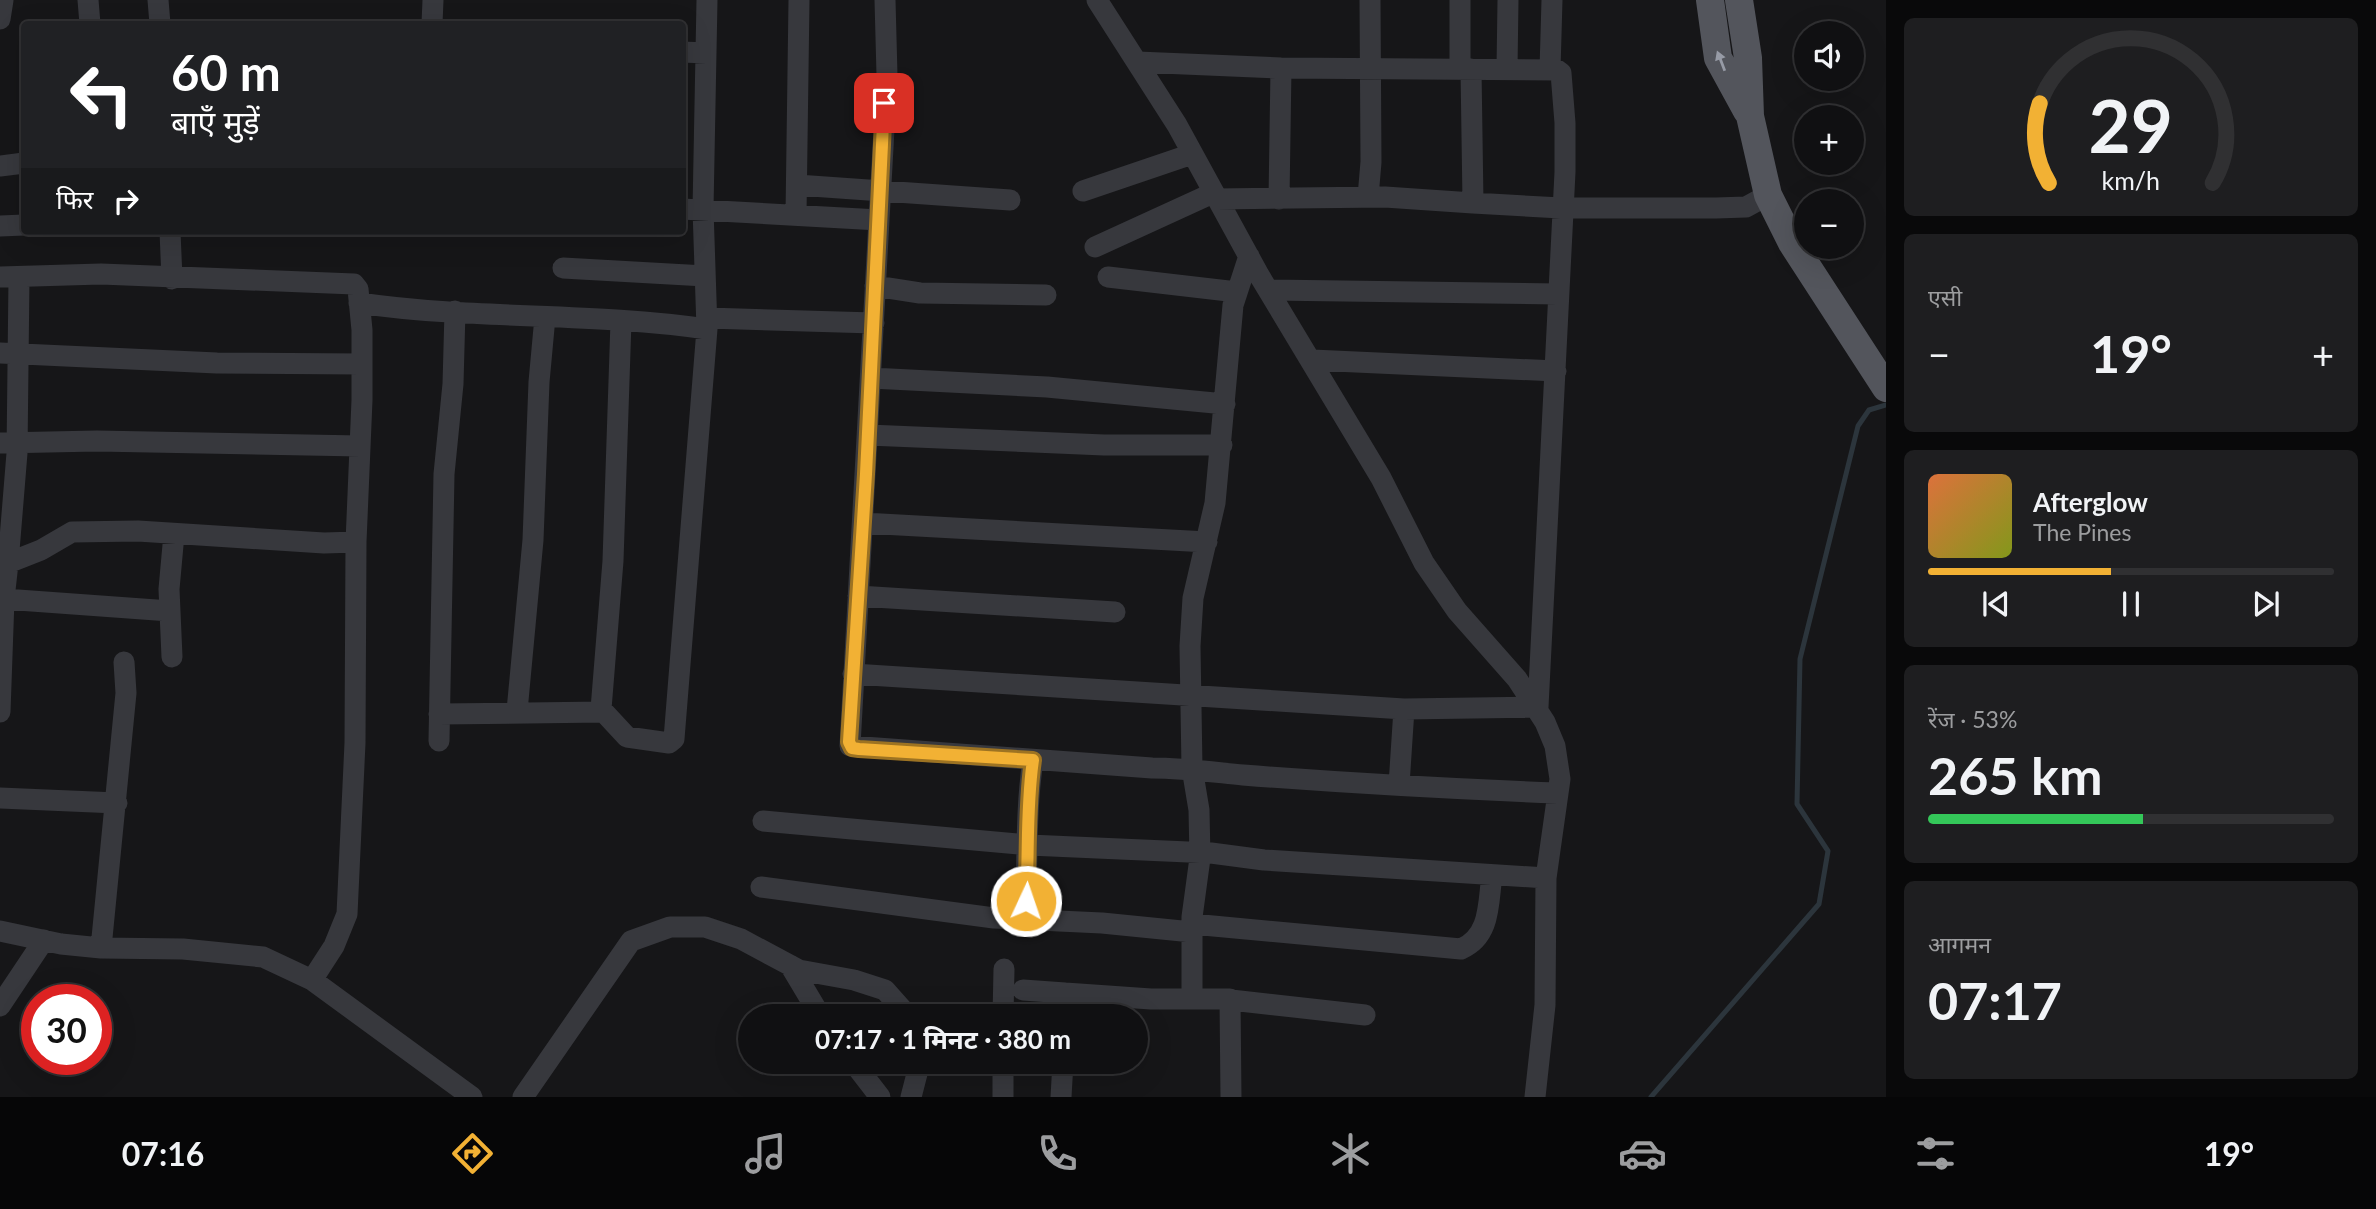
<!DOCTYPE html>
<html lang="hi">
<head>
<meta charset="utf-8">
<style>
	:root { --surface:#101012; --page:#1e1e20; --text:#f1f3f6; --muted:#9c9d9f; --line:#303032; --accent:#f2b134 }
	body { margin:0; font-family:Lato,"Noto Sans Devanagari",sans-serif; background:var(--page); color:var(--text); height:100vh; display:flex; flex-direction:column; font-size:26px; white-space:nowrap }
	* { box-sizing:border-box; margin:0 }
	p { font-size:23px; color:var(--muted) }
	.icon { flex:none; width:38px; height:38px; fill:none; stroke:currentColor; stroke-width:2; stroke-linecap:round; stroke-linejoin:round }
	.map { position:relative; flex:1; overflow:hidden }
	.side { display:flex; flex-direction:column; gap:18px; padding:18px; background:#09090a; width:490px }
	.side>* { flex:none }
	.banner { position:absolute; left:21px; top:21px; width:665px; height:214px; border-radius:7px; box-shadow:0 7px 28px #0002,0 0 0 2px var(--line); background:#202124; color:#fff; overflow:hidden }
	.controls { position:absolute; left:1794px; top:21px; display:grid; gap:14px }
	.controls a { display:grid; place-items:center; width:70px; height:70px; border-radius:50%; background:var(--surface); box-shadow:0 7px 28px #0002,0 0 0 2px var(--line); font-size:35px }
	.speed { position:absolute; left:21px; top:984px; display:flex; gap:14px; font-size:35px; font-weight:700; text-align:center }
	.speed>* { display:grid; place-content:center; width:91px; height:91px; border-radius:50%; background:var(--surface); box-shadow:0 7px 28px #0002,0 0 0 2px var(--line); line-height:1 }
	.speed .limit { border:10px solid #d22; background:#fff; color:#111 }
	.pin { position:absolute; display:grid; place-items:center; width:60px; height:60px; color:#fff; margin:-30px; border-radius:14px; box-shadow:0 4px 10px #0006 }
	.me { position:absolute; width:77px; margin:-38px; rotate:3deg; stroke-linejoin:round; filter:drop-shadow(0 0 5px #0008) }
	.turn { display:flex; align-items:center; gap:24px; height:147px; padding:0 35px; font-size:32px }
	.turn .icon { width:91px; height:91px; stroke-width:2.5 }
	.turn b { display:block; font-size:49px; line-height:60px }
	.then { display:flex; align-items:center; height:66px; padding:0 35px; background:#0003; gap:14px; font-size:26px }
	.big { font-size:52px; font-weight:700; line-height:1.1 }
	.side .tile { flex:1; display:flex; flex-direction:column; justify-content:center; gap:10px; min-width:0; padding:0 24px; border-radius:10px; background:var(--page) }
	.side .dial { align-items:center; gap:0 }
	.dial svg { height:182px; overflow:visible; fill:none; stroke:var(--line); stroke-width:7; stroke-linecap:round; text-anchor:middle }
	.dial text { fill:var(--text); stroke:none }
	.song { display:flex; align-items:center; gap:21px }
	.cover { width:84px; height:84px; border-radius:10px; background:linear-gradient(135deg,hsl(20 70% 55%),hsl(70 70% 35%)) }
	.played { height:7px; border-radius:4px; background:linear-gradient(90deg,var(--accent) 45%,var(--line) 45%) }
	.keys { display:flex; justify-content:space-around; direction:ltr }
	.heat { display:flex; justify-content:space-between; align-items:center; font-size:38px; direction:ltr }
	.charge { height:10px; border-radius:5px; background:linear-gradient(90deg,#34c759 53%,var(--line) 0) }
	.trip { position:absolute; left:738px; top:1004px; width:410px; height:70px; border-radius:35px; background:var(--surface); box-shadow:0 7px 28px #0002,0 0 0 2px var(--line); font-weight:700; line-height:70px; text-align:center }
	.menu { display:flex; height:112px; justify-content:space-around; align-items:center; background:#060607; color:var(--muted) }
	.menu .icon { width:49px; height:49px }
	.menu .on { color:var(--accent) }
	.menu b { font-size:32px; color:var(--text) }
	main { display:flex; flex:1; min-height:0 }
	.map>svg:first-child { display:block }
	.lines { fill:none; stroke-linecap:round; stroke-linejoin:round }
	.stream { stroke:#2c353c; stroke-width:5 }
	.minor { stroke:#37383d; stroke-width:21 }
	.major { stroke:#53555c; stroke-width:28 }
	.oneway { fill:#979ba6 }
	.route-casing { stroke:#9d7322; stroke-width:18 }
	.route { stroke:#f2b134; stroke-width:12 }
</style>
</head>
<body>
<main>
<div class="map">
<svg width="1886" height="1097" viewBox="0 0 1886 1097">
	<rect width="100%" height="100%" fill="#161618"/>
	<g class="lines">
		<path class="stream" d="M1651 1097 1819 904 1828 851 1797 804 1800 659 1858 426 1869 410 1886 405"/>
		<path class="minor" d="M88 0 90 24
			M158 0 160 24
			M885 0 887 75 850 746 1152 768C1183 768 1212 772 1243 775 1347 783 1453 789 1558 793
			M1097 0 1177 125 1259 275 1381 478 1424 563 1457 611 1517 679 1545 722 1555 746 1560 779 1546 878 1545 1005 1535 1097
			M0 19 3 0
			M432 24 433 0
			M682 52 706 53
			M1137 62 1281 68 1557 70 1561 73 1565 123V172L1538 707 1404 709 1399 785
			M1460 68V0
			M1471 69 1473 203 1561 208H1716L1746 207 1768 195
			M1507 69 1508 0
			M1550 70 1552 0
			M0 166 24 163
			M797 185 1010 200
			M1083 191 1192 154
			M1368 197 1371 162 1370 0
			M1217 199 1385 197 1473 203
			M1279 199 1281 68
			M682 209 879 220
			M796 215 799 0
			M0 226 24 225
			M170 231 172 279
			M1095 247 1213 193
			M563 268 705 276
			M0 277 101 274 354 284 358 289 362 330V400L356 542 324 543 138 531 72 532 41 550 8 563 17 453 19 277
			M1108 277 1237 292
			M875 286 920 293 1046 295
			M1268 290 1558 294
			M359 303C474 320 592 312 707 329
			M707 318 874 323
			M621 321 613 561 601 709 627 737 669 743 674 739 707 329 703 209 707 0
			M0 353 217 363 361 364
			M1312 360 1556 371
			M871 378 1047 387 1225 404
			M868 435 1104 445H1222
			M0 443 97 441 360 446
			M863 523 1207 542
			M8 563 4 599 170 611
			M858 596 1115 612
			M0 599H4L0 712
			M172 657 169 589 174 534
			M853 674 1404 709
			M517 711 533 540 539 382 545 317
			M439 714 603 712
			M439 741 444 474 453 384 455 311
			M0 798 117 803
			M763 821 1029 845 1211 853 1264 860 1546 878
			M761 887 994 918 1102 923 1192 932
			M1025 921C1028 867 1025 813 1033 760
			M1192 924 1461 949C1491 936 1488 903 1492 875
			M0 931 61 944 101 948 183 949 263 957 312 980 472 1097
			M101 948 126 693 124 662
			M790 965 821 1017
			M312 980 334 946 347 914 355 743 356 542
			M1023 990 1065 993
			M1192 997V917L1200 858 1199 810 1192 768 1190 646 1193 598 1215 503 1233 305 1249 256
			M1231 1000 1365 1015
			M0 1006 44 940
			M1003 1017 1004 969
			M1064 1017 1065 993 1151 999H1230L1231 1097
			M853 1062 880 1097
			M523 1097 631 941 670 927H705L741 939 799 970 854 980 885 990 909 1017
			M911 1097 920 1062
			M1003 1097V1062
			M1061 1097 1063 1062"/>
		<path class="major" d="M1710 0 1718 58 1747 111
			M1739 0 1748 58 1750 116 1768 195 1792 243 1886 388"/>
	</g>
	<defs><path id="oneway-solid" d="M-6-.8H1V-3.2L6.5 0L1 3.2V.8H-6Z" transform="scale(1.75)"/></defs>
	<use class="oneway" href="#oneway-solid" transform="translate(1721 61) rotate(-111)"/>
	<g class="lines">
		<defs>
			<path id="route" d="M884 103 866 474 849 742 852 748 859 749 1033 760C1026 807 1029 854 1026 901"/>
		</defs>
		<use href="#route" class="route-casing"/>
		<use href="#route" class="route"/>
	</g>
</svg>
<div class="controls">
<a><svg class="icon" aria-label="sound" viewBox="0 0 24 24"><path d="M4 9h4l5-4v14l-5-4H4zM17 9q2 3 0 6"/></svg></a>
<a>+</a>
<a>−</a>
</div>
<div class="speed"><div class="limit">30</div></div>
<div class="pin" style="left:884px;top:103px;background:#d93025"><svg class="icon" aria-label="arrive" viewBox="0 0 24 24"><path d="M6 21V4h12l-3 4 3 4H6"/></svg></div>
<svg class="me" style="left:1026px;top:901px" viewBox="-20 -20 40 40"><circle r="17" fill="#f2b134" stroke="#fff" stroke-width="3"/><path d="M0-11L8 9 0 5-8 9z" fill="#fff"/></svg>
<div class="trip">07:17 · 1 मिनट · 380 m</div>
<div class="banner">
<div class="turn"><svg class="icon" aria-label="left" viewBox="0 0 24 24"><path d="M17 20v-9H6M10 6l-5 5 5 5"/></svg><div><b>60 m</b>बाएँ मुड़ें</div></div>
<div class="then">फिर<svg class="icon" aria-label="right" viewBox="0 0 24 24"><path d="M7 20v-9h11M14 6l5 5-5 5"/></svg></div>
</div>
</div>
<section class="side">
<div class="tile dial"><svg viewBox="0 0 100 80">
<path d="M14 69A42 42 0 1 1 86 69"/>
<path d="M14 69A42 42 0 0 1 10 34" stroke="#f2b134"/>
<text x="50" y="56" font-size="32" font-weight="700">29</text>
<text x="50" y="72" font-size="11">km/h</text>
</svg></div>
<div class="tile"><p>एसी</p>
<div class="heat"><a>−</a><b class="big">19°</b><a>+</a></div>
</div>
<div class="tile">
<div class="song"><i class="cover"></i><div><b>Afterglow</b><p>The Pines</p></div></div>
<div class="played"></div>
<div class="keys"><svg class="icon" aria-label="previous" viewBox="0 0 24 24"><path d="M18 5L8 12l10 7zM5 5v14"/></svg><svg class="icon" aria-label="pause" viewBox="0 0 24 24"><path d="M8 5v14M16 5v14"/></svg><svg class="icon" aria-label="next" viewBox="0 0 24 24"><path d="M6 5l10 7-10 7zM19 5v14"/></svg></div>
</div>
<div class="tile"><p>रेंज · 53%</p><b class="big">265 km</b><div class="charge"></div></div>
<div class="tile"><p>आगमन</p><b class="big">07:17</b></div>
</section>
</main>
<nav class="menu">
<b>07:16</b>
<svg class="icon on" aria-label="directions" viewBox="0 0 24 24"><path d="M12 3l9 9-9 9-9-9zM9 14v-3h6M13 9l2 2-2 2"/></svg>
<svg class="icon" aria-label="music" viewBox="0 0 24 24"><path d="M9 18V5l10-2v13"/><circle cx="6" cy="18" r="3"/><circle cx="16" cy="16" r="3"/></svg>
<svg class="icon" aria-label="phone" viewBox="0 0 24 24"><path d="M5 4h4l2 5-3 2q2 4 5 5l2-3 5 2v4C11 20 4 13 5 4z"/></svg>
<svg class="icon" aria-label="climate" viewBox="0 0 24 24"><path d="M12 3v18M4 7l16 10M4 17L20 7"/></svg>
<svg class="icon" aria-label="car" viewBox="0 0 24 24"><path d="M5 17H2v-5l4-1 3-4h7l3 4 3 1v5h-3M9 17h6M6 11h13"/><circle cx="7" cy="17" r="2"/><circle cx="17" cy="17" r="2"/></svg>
<svg class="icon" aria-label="filters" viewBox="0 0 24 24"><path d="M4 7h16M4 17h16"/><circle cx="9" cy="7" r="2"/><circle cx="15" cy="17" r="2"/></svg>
<b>19°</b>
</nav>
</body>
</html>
